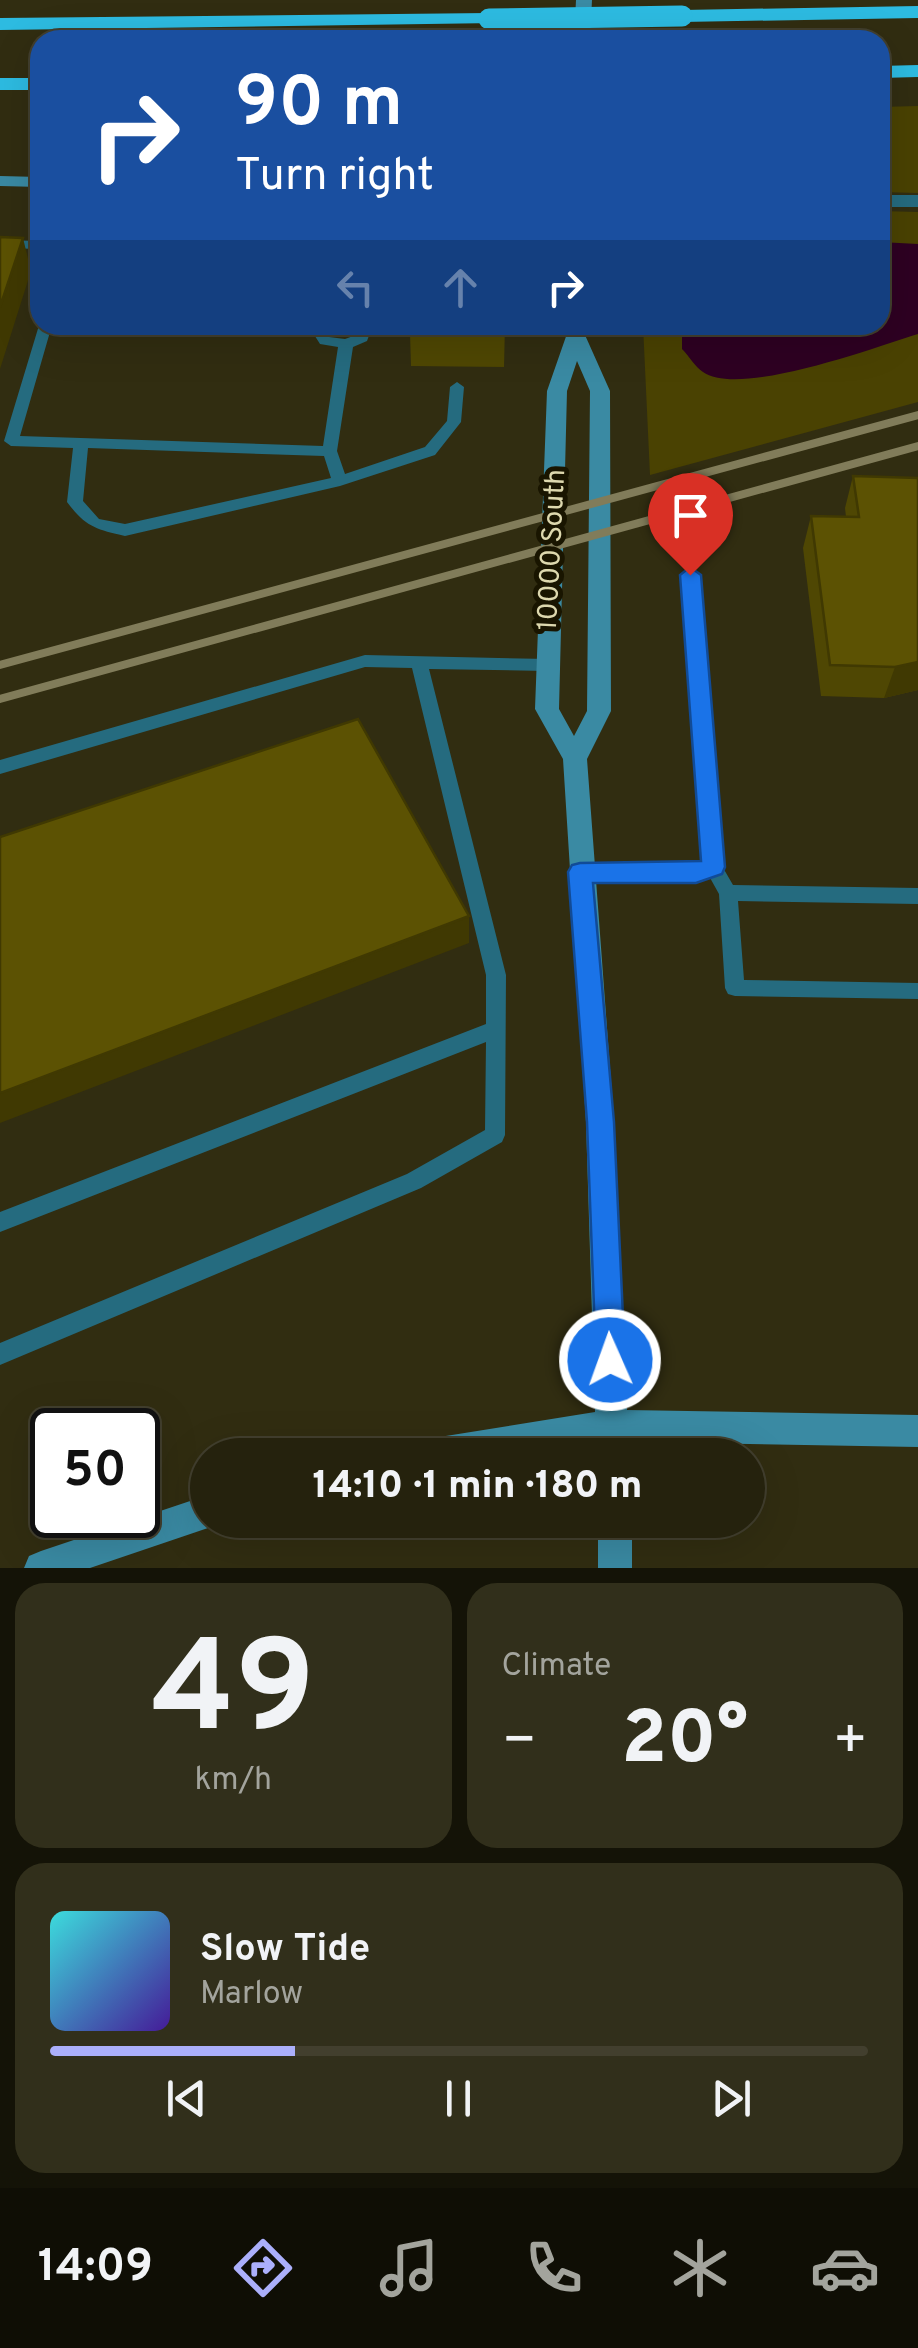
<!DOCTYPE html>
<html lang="en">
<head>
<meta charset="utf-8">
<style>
	:root { --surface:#25220d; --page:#312f1b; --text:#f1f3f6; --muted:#a3a49d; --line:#423f2e; --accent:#abaffb }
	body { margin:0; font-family:Overpass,sans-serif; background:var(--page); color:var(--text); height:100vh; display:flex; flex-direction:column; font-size:38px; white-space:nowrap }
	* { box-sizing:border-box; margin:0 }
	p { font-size:32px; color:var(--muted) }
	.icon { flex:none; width:55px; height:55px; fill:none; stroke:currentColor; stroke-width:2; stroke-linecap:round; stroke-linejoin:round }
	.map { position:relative; height:1568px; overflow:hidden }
	.sheet { display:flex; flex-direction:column; gap:15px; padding:15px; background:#141307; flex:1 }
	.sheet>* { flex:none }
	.banner { position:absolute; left:30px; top:30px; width:860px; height:305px; border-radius:30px; box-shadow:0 10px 40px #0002,0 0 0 2px var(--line); background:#1a4fa0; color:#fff; overflow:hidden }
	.speed { position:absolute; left:30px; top:1408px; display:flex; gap:20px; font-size:50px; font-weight:700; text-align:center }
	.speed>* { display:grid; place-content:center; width:130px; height:130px; border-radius:50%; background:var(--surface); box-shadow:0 10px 40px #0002,0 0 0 2px var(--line); line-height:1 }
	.speed .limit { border:5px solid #111; border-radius:15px; background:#fff; color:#111 }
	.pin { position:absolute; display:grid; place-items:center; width:85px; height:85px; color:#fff; margin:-102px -42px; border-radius:50% 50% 50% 0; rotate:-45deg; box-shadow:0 0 10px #0007 }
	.pin .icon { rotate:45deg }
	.me { position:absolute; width:110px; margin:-55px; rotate:358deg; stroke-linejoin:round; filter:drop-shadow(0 0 8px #0008) }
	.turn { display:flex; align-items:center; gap:35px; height:210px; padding:0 40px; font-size:45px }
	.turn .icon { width:130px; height:130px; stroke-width:2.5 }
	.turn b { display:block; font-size:70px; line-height:85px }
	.lanes { display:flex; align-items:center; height:95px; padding:0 40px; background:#0003; justify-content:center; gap:50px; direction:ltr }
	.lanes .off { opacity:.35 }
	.big { font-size:75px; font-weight:800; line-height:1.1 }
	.sheet .widget { flex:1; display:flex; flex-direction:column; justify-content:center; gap:15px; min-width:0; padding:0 35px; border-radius:30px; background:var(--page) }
	.sheet .dial { align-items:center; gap:0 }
	.dial b { font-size:130px; line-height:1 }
	.song { display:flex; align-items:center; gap:30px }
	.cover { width:120px; height:120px; border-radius:15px; background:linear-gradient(135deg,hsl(180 70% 55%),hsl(260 70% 35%)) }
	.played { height:10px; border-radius:5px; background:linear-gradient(90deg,var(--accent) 30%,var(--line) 30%) }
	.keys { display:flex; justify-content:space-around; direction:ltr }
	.heat { display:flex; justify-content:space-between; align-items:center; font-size:55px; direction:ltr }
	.sheet .tiles { flex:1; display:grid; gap:15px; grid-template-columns:1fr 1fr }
	.widget:last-child { grid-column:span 2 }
	.trip { position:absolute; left:190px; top:1438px; width:575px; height:100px; border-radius:50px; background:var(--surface); box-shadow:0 10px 40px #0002,0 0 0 2px var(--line); font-weight:800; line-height:100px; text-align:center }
	.tabs { display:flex; height:160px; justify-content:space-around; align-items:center; background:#0f0e05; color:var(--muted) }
	.tabs .icon { width:70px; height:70px }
	.tabs .active { color:var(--accent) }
	.tabs b { font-size:45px; color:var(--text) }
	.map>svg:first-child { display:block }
	.green { fill:#4a4202 }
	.water { fill:#2e0022 }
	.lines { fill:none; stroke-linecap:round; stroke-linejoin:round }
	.lane { fill:#256b7f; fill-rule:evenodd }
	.street { fill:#256b7f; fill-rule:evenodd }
	.secondary { fill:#3a8aa3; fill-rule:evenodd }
	.highway { fill:#2dbbe1; fill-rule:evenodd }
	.rail { stroke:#817c5a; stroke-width:8 }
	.highway-bridge { stroke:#2dbbe1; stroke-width:21 }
	.wall { fill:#4f4703 }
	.shaded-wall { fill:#403902 }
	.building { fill:#5c5203; stroke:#403902; stroke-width:2.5 }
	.route { fill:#1a73e8; stroke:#114b97; stroke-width:2.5 }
	.labels { text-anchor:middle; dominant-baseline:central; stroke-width:10; stroke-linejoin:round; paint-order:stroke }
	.street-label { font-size:28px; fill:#ddd8ae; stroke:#191500 }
</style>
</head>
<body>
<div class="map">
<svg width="918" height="1568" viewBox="0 0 918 1568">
	<rect width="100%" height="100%" fill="#312d11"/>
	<path class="green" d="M918 106V193L880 192V107Z
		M880 211 918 212V402L650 475 643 325H880Z"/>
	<path class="water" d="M880 242 918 244V334C876 347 739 398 703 372 695 367 689 356 682 349V325H880Z"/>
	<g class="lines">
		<path class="lane" d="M0 240 40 241V249L0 248Z
			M40 322V325H52L20 436 323 446 338 347 320 344 313 333 183 329 176 325H319L329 337 345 339 356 335 359 325H373L367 341 353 347 337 451 345 474 425 447 447 421 450 387 457 382 464 387 461 422 435 455 340 486 125 536C95 529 86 527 67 502L73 448 11 446 4 441ZM88 448 324 456 331 478 125 524 99 519 83 501Z
			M690 569 698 575 722 866 733 885 918 888V904L738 901 744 980 918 983V999L735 996 728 994 725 988 719 894 709 876 696 881 574 877 571 872 574 867 580 864 696 865 704 863 682 575Z
			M365 655 548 659 556 665 548 671 429 669 506 975 505 1135 502 1142 421 1188 0 1365V1343L407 1174 485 1130 486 1042 0 1232V1212L486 1024V975L412 668 365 667 0 774V760Z"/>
		<path class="street" d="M880 195H918V207H880Z"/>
		<path class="secondary" d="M576 0H592L590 40H574Z
			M0 176 40 177V187L0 186Z
			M570 325H582L587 330 585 335 610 391 611 711 587 759 614 1122 627 1410 918 1415V1447L629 1442V1455H597L596 1445 530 1455H411L415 1443 427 1439 595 1412 586 1122 563 759 535 709 547 391ZM577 361 590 391 587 711 574 736 559 709 567 391Z
			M208 1495V1520H221L208 1528 90 1568H24L29 1556 41 1551Z
			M598 1520H632V1568H598Z"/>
		<path class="highway" d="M918 6V18L682 22 672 16 682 10Z
			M489 13 496 15V23L0 30V18Z
			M918 65V77L880 78V66Z
			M0 78H40V90H0Z"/>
		<path class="rail" d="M0 665 918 415
			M0 699 918 446"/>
		<path class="highway-bridge" d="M489 19 682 16"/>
	</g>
	<path class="wall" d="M505 325 504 367 411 366 410 333Z
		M853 476 918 478V690L884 698 821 696 803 548 811 516 846 517 845 508Z"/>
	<path class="shaded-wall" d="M23 238 31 271 0 369V307Z
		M918 662V690L884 698 895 667Z
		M469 916V943L0 1123V1093Z"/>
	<path class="building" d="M0 237 23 238 0 307Z
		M411 325H505V334L410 333Z
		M853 476 918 478V662L895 667 830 665 811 516 859 517Z
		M358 719 469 916 0 1093V837Z"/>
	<path class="route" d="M690 567 701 575 725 867 722 874 696 883H593L614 1122 625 1360 620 1370 610 1374 600 1370 596 1360 587 1122 568 872 572 865 580 863 701 861 680 575Z"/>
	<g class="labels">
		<g class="street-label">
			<text transform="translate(553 550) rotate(-87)">10000 South</text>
		</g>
	</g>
</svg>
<div class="speed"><div class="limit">50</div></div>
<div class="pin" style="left:690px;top:575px;background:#d93025"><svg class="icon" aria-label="arrive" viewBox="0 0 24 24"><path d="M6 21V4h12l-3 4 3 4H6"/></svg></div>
<svg class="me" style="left:610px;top:1360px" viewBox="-20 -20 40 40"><circle r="17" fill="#1a73e8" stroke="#fff" stroke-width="3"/><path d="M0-11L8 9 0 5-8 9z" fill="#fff"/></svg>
<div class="trip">14:10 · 1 min · 180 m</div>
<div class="banner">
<div class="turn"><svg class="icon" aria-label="right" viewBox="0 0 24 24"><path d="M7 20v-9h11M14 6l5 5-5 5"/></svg><div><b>90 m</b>Turn right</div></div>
<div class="lanes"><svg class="icon off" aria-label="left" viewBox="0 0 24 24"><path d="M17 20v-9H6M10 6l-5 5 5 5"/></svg><svg class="icon off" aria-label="ahead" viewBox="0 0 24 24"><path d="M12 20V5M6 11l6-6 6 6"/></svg><svg class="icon" aria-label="right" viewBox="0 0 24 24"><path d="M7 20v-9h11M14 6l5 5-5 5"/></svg></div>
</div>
</div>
<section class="sheet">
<div class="tiles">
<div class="widget dial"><b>49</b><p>km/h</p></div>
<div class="widget"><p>Climate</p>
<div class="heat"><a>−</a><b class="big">20°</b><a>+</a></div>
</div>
<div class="widget">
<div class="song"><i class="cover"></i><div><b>Slow Tide</b><p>Marlow</p></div></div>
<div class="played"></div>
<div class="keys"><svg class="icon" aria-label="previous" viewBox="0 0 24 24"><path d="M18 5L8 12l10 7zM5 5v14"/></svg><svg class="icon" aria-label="pause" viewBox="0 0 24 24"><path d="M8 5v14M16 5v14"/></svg><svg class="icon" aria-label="next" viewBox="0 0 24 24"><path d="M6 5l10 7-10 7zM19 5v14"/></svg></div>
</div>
</div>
</section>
<nav class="tabs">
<b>14:09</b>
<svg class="icon active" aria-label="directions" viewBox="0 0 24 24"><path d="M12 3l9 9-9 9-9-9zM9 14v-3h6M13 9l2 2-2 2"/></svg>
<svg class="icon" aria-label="music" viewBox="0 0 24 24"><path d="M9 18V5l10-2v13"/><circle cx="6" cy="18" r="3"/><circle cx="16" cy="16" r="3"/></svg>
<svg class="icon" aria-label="phone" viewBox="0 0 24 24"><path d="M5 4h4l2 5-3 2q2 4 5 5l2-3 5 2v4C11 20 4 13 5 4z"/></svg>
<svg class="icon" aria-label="climate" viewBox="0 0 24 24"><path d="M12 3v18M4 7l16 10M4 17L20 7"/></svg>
<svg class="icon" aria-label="car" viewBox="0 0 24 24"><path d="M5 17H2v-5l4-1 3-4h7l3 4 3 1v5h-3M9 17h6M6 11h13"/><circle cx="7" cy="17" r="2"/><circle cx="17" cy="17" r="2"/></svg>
</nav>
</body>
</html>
